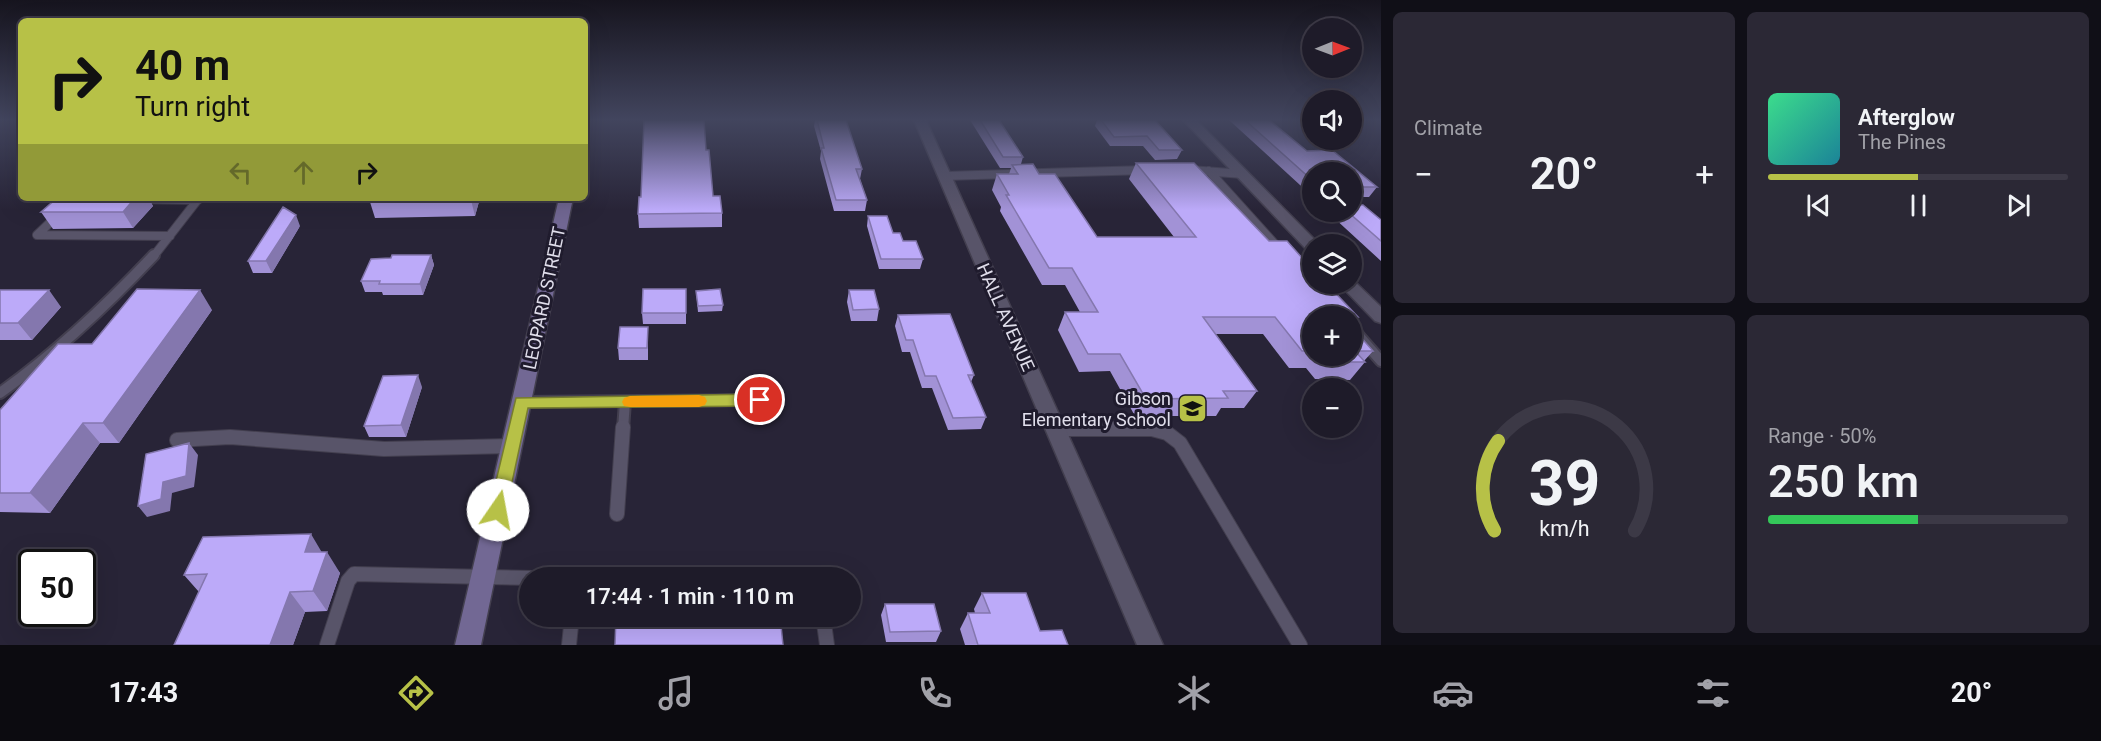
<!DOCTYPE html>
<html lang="en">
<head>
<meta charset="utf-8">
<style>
	:root { --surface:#1e1b29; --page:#2b2835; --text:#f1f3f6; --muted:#a1a1a8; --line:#3c3946; --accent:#b7c147 }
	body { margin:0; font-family:Roboto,sans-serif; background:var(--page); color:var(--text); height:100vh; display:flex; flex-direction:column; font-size:22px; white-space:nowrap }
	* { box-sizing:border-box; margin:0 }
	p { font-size:20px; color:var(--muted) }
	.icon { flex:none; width:33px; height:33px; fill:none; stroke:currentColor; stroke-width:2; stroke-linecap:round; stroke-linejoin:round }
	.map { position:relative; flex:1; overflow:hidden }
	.details { display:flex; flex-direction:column; gap:12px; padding:12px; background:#100f17; width:720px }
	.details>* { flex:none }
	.banner { position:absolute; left:18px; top:18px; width:570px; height:183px; border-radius:9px; box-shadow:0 6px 24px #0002,0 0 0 2px var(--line); background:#b7c147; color:#111; overflow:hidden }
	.needle { width:39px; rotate:89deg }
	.fabs { position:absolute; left:1302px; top:18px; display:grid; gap:12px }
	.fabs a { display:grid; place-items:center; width:60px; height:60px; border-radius:50%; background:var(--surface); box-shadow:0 6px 24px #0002,0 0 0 2px var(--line); font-size:30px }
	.speed { position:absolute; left:18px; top:549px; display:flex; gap:12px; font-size:30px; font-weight:700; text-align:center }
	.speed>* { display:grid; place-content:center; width:78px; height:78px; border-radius:50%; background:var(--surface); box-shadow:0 6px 24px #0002,0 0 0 2px var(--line); line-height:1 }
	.speed .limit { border:3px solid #111; border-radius:9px; background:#fff; color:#111 }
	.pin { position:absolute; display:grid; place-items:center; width:51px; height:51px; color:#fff; margin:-26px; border:3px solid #fff; border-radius:50%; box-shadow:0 2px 6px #0007 }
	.me { position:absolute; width:66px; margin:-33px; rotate:12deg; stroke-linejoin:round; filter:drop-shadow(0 0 4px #0008) }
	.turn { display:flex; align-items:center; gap:21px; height:126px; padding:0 18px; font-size:27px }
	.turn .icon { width:78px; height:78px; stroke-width:2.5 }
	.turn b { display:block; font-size:42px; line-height:51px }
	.lanes { display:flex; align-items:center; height:57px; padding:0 18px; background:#0003; justify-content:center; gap:30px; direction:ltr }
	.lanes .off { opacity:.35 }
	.big { font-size:45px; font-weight:600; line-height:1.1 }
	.details .widget { flex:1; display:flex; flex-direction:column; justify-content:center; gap:9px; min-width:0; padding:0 21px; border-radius:9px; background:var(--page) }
	.details .dial { align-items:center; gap:0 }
	.dial svg { height:156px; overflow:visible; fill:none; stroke:var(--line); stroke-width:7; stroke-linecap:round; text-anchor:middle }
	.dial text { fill:var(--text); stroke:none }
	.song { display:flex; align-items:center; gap:18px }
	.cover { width:72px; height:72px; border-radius:9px; background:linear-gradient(135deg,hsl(150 70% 55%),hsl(190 70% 35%)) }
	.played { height:6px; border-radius:3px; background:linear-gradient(90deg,var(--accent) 50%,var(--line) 50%) }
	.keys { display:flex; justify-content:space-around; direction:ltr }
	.heat { display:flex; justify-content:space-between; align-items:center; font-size:33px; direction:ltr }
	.charge { height:9px; border-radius:4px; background:linear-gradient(90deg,#34c759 50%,var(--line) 0) }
	.details .tiles { flex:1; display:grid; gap:12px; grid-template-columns:repeat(2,1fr) }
	.trip { position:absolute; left:519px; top:567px; width:342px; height:60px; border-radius:30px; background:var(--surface); box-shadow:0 6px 24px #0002,0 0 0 2px var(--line); font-weight:600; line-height:60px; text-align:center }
	.menu { display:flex; height:96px; justify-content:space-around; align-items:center; background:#0c0b10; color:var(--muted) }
	.menu .icon { width:42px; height:42px }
	.menu .current { color:var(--accent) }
	.menu b { font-size:27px; color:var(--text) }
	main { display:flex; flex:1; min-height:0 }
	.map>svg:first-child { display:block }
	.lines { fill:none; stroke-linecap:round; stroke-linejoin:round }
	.lane-far2-casing { stroke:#433f4f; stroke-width:10 }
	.lane-far1-casing { stroke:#433f4f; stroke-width:14 }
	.lane-casing { stroke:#433f4f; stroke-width:16 }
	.street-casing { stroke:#433f4f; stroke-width:3 }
	.secondary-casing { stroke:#433f4f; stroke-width:3 }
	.lane-far2 { stroke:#585469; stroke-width:8 }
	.lane-far1 { stroke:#585469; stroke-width:10 }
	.lane { stroke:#585469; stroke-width:14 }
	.street { fill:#585469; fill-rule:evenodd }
	.secondary { fill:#726894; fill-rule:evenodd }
	.wall { fill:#a292d6 }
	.shaded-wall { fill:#8477ae }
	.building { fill:#bcaaf9; stroke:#8477ae; stroke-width:1.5 }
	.route { fill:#b7c147; stroke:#777d2e; stroke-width:1.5 }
	.slow { fill:#f59e0b }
	.labels { text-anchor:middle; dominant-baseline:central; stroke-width:6; stroke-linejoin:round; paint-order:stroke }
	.street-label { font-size:18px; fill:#e0deeb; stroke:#1f1b2d }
	.poi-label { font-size:18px; fill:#e0deeb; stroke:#1f1b2d; text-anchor:end }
</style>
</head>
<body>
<main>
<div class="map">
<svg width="1381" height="645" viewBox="0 0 1381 645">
	<rect width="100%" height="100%" fill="#282437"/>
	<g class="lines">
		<defs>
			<path id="lane-far2" d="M1190 170 1243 174
				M1209 171 1282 252
				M944 176 1147 170
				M76 198 37 235 170 236
				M135 199 198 200
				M153 257 199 198"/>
			<path id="lane-far1" d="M1352 328 1381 361
				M0 393C56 353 107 305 154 255
				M521 402 760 400
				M623 429 625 402"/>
			<path id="lane" d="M1055 429H1152L1167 433 1180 443 1300 645
				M177 440 230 437 384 449 512 446
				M617 514 623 427
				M667 578 817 574V578
				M823 616 827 645
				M327 645 348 581 354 574 534 578
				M569 645 572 616"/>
			<path id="street" d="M914 120H926L1163 645H1137Z
				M1183 120H1196L1319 244H1312V251L1306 249Z
				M1352 279 1381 307V323L1375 321 1339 284H1352Z"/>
			<path id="secondary" d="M559 198H573L481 645H455Z"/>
		</defs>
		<use href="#lane-far2" class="lane-far2-casing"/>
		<use href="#lane-far1" class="lane-far1-casing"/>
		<use href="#lane" class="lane-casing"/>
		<use href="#street" class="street-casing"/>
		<use href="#secondary" class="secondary-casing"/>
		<use href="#lane-far2" class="lane-far2"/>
		<use href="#lane-far1" class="lane-far1"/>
		<use href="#lane" class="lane"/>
		<use href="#street" class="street"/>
		<use href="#secondary" class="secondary"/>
	</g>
	<path class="wall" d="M815 120H846L862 169 860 179 867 200 865 211H834L820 159 821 151 814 126Z
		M970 120H999L1023 157 1021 164 1039 174 1097 237H1174L1129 179 1136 163 1269 241 1358 317 1352 325V316H1312V356H1352V327L1373 351 1364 361 1365 362 1350 380 1315 379 1306 368H1289L1263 334H1215L1257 391 1244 408H1221L1216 416H1135L1110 371 1079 372 1058 330 1065 312H1080L1065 285H1042L1000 211 1001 207 992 190 997 174H1009L1011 168H1000Z
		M1097 120H1155L1182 150 1177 159 1155 160 1143 146H1110L1095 126Z
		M1229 120H1269L1307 151 1332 150 1377 187 1369 197H1352V172H1312V196Z
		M706 150 713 196 722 213V227L639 228 638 214 641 197Z
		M57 198H148L153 206 133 228 53 229 41 212Z
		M371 198H480L475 216 375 218 370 202Z
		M1337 212H1352L1381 220V261L1333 217Z
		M868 216 893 233 923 259 920 269H879L867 226Z
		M300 226 272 273H253L248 261Z
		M431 255 434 265 423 295H383L382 292H365L361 281 391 258Z
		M686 289V324H643L642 313Z
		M0 290 61 307 32 340H0Z
		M849 290 879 309 877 321H851L847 302Z
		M696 291 723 305 722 311 698 312Z
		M212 310 119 443H100L50 513 0 512V410L92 344Z
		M898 315 974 375 971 382 986 417 981 429 948 430 932 388H922L910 352H902L895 326Z
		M648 327V360H619L618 348Z
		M422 387 406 437H369L364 426Z
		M322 552 340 573 327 611 305 612 293 645H174L199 592 184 575Z
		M982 593 1040 631 1068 645H965L960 629 968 613H975L974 609Z
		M885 604 941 631 936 642H886L881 615Z"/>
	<path class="shaded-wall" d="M135 198H148L153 206 133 228 123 212Z
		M472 198H480L475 216 471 200Z
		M296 215 300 226 272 273 266 261Z
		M431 255 434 265 423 295 420 284Z
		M49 290 61 307 32 340 18 323Z
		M200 290 212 310 119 443 103 423Z
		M418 375 422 387 406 437 401 425Z
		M83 423 100 443 50 513 30 493Z
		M189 443 198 455 194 487 172 493 170 511 147 517 138 506 163 482Z
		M311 534 324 556 305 552Z
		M327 552 340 573 327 611 313 591Z
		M290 592 305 612 293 645H270Z"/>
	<path class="building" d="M644 120H704L706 150H709L713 196H720L722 213 638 214 639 197H641Z
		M817 120H846L862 169H856L867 200H836L821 148H824Z
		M980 120H999L1023 157H1003Z
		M1101 120H1155L1182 150H1159L1147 136 1114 137Z
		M1245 120H1269L1307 151 1332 150 1377 187H1352V172H1312V180Z
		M1136 163H1194L1269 241H1287L1312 269V284H1327L1358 317 1312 316V351H1302L1275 317H1203L1257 391H1223L1228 398 1146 399 1120 354H1088L1065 312H1098L1072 268H1049L1006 195H1009L997 174H1018L1012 165 1033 164 1039 174H1055L1097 237H1196Z
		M57 198H135L123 212H41Z
		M371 198H472L471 200 370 202Z
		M1352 205H1363L1381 220V241L1348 212H1352Z
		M283 207 296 215 266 261H248Z
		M868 216H887L893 233H900L903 241H916L923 259H881Z
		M392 255H431L420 284H379L380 281H361L371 259 391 258Z
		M137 289 200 290 103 423H83L30 493H0V410L58 344H92Z
		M643 289H686V313H642Z
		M720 289 723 305 698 306 696 291Z
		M0 290H49L18 323H0Z
		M849 290H874L879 309 853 310Z
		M950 314 974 375H968L986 417 953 418 936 376H925L913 340H906L898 315Z
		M620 327H648L647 348H618Z
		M1352 327 1373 351H1355L1365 362H1329L1324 356H1352Z
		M418 375 401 425 364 426 383 376Z
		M189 443 186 476 163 482 161 499 138 506 146 454Z
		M311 534 305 552H327L313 591 290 592 270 645H174L207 574 184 575 203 537Z
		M982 593H1026L1040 631 1062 630 1068 645H978L968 613H990Z
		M885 604H934L941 631 890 632Z
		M616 616H780L783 645H615Z"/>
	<linearGradient id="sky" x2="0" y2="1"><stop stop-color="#16141e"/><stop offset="0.57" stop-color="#42455e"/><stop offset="1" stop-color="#42455e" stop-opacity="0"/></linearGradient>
	<rect width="1381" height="210" fill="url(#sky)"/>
	<path class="route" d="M760 394 765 396 767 400 765 404 760 406 528 408 506 510 504 516 498 518 492 516 489 510 516 398Z"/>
	<path class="slow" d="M699 395 705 397 707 401 705 405 699 407H630L624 406 622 402 624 398 630 396Z"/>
	<defs>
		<symbol id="school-square" viewBox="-11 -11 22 22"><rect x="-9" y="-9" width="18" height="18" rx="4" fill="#b7c147" stroke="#1f1b2d"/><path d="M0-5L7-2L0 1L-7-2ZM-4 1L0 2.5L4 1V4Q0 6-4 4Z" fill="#111"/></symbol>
	</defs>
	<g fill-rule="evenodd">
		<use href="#school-square" x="1176" y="392" width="33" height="33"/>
	</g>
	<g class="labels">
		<g class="street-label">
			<text transform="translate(544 298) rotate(-78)">LEOPARD STREET</text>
			<text transform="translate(1006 317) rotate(66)">HALL AVENUE</text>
		</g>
		<g class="poi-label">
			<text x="1171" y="398">Gibson<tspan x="1171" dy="21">Elementary School</tspan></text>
		</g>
	</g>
</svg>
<div class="fabs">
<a><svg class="needle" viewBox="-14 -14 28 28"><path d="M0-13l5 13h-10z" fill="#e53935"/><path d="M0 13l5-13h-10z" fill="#a1a1a8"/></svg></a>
<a><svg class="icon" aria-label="sound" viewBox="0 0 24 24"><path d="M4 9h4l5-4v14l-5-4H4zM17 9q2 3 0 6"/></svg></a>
<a><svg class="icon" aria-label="search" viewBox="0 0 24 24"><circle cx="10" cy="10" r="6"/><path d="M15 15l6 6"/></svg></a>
<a><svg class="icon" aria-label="layers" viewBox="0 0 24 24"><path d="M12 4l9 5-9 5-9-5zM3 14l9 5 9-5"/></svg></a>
<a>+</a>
<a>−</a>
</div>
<div class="speed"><div class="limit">50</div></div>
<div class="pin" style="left:760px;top:400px;background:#d93025"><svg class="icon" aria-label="arrive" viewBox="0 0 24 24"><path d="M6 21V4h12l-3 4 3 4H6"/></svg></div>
<svg class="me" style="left:498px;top:510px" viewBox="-20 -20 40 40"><circle r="19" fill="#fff"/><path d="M0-13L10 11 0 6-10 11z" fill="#b7c147"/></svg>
<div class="trip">17:44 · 1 min · 110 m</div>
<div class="banner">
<div class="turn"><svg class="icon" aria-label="right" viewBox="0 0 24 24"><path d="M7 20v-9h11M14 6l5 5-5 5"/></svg><div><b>40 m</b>Turn right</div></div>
<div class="lanes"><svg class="icon off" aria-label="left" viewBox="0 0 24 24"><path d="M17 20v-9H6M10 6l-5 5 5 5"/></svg><svg class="icon off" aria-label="ahead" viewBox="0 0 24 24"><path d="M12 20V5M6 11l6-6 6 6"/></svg><svg class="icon" aria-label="right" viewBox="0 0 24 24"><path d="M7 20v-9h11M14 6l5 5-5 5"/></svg></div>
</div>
</div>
<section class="details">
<div class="tiles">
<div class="widget"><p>Climate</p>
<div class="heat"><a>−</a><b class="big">20°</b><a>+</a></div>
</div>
<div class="widget">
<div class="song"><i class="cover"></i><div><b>Afterglow</b><p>The Pines</p></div></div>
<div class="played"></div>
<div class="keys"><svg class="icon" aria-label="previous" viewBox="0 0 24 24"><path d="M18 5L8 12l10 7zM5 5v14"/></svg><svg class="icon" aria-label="pause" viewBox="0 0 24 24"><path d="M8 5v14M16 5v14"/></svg><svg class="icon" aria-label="next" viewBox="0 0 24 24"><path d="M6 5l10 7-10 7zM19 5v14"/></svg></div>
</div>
<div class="widget dial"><svg viewBox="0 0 100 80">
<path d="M14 69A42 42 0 1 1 86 69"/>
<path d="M14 69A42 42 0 0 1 16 23" stroke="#b7c147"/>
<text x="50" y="56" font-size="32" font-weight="700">39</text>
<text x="50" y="72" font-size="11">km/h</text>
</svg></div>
<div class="widget"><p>Range · 50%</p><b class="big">250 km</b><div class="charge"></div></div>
</div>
</section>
</main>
<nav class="menu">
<b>17:43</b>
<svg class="icon current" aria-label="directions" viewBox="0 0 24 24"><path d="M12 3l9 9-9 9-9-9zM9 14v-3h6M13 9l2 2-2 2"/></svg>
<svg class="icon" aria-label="music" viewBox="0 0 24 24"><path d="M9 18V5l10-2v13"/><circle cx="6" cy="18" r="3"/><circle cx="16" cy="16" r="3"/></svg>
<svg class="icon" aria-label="phone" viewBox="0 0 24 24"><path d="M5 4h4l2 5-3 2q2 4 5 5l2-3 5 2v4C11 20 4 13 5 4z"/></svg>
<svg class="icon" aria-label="climate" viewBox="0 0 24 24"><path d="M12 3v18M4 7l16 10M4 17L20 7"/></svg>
<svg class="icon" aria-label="car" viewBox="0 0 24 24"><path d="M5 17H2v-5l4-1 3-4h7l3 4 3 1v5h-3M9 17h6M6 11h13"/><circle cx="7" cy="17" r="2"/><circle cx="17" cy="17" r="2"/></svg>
<svg class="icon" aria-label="filters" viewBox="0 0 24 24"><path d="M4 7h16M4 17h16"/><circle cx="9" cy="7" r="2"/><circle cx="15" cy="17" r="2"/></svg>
<b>20°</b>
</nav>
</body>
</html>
